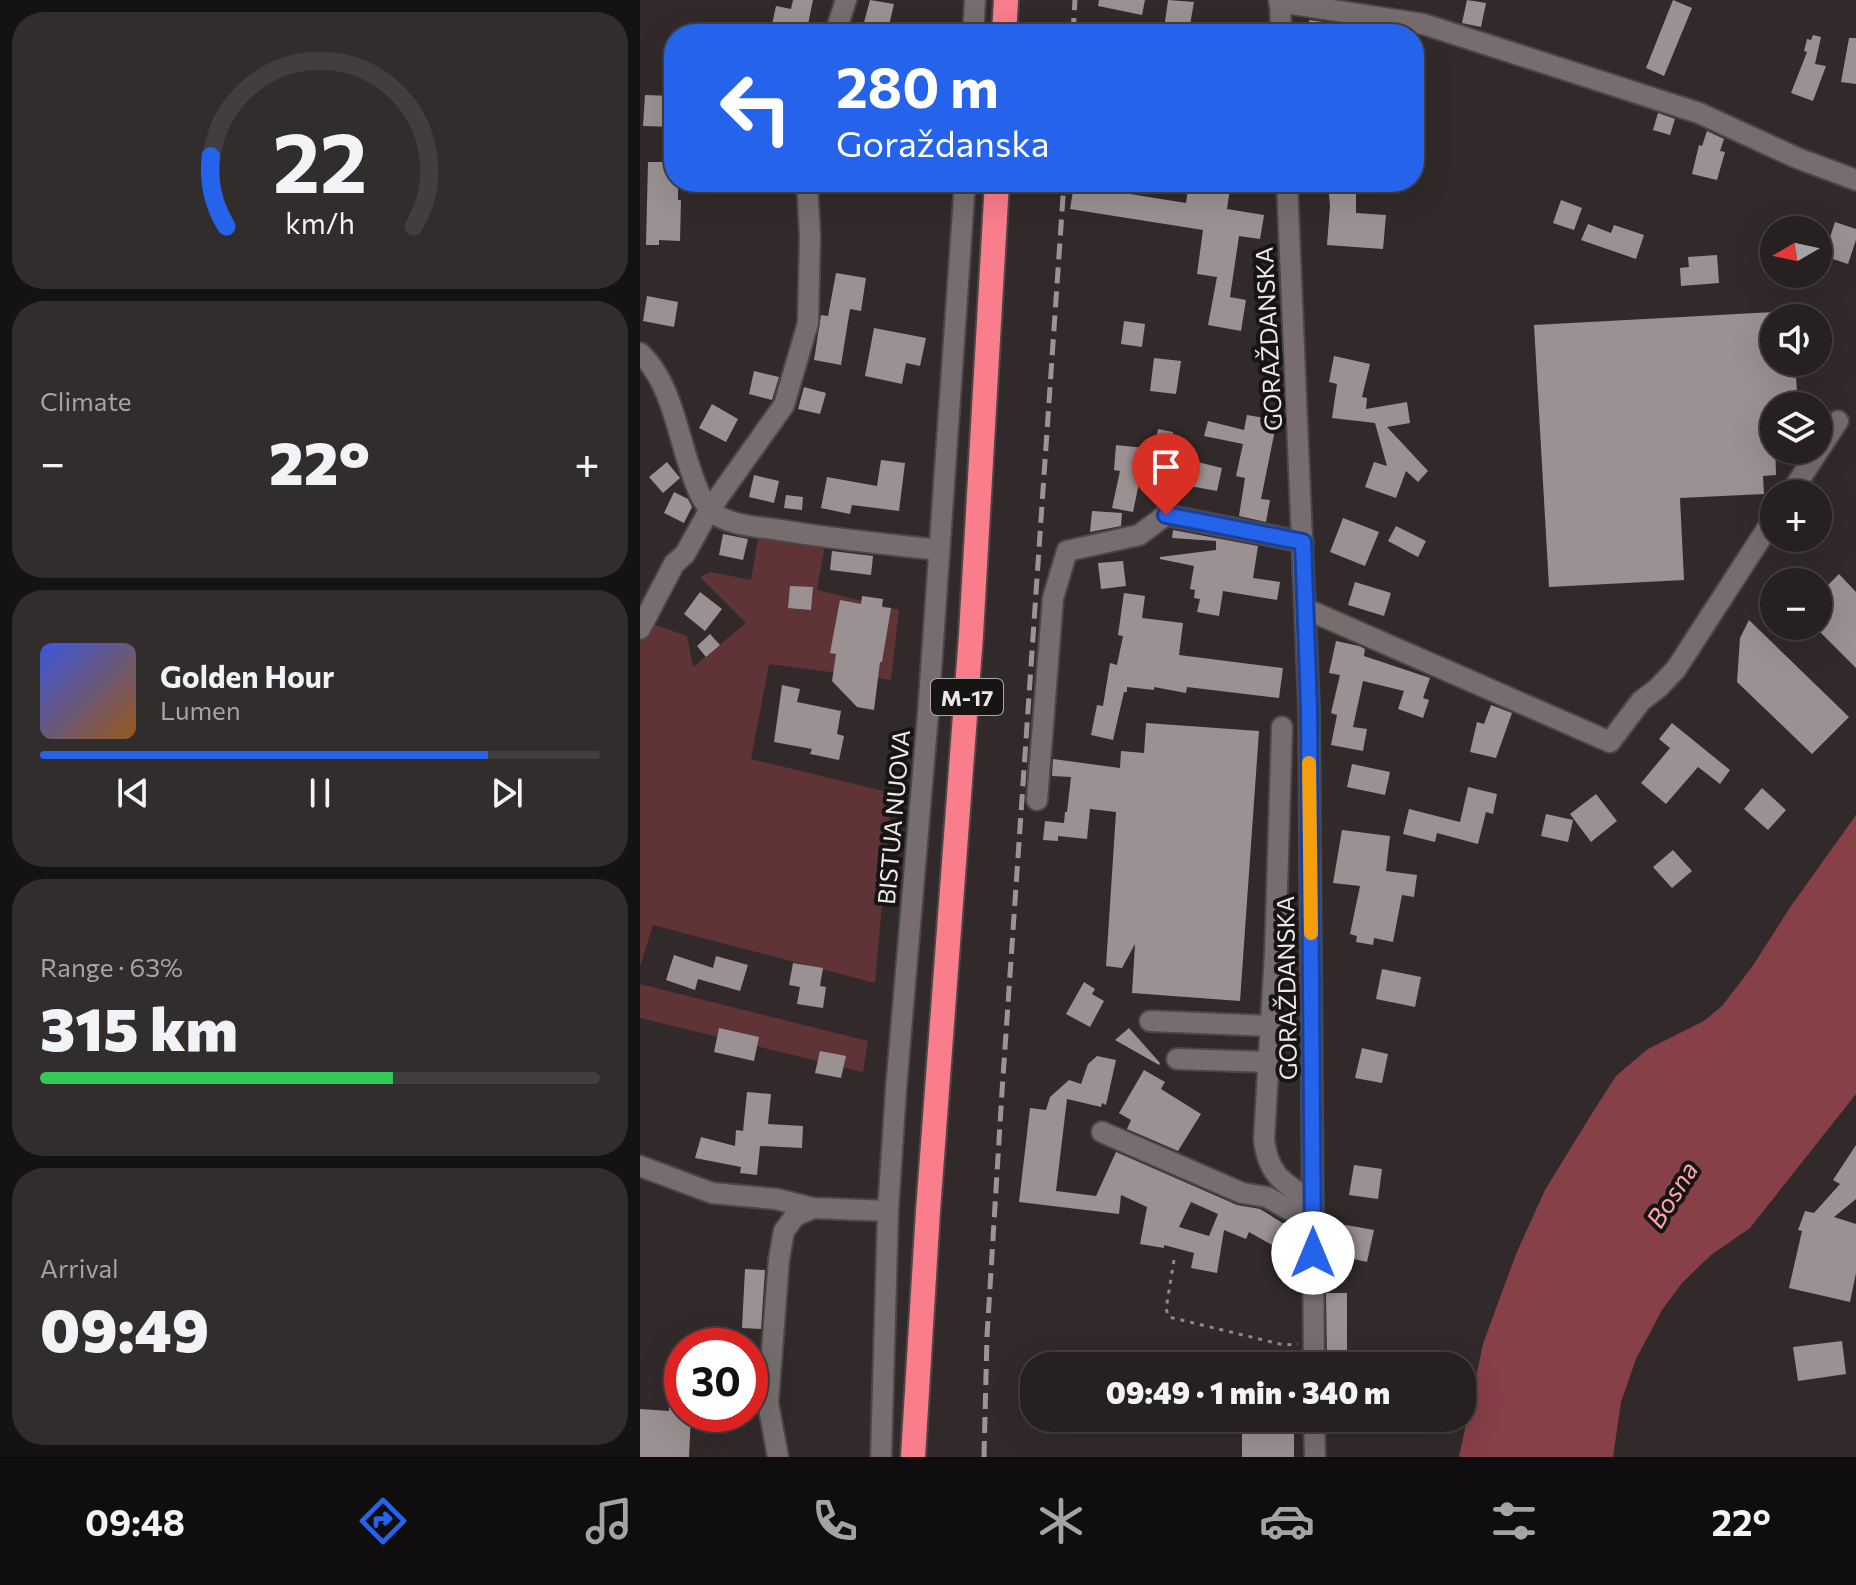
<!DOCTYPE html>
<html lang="en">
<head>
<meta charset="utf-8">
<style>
	:root { --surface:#262020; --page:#322d2d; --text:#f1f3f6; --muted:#a4a3a5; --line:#423e3e; --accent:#2563eb }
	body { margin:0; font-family:Commissioner,sans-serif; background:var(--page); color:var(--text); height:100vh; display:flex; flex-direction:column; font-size:30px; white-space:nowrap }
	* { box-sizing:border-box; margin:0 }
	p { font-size:26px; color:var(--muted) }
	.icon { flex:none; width:44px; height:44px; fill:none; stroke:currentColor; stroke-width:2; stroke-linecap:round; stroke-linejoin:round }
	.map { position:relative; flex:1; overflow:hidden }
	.side { display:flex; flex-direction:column; gap:12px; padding:12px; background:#151212; width:640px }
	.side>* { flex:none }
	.banner { position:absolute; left:24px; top:24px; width:760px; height:168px; border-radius:32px; box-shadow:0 8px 32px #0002,0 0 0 2px var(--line); background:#2563eb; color:#fff; overflow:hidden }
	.needle { width:52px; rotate:261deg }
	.controls { position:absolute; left:1120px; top:216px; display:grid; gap:16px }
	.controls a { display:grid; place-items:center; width:72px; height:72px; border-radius:50%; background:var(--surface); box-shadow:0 8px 32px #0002,0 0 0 2px var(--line); font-size:40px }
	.speed { position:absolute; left:24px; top:1328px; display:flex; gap:16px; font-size:40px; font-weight:700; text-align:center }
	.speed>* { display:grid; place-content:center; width:104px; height:104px; border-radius:50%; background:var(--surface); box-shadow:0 8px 32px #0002,0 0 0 2px var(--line); line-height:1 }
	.speed .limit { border:12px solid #d22; background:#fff; color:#111 }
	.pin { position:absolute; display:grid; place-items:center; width:68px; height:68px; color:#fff; margin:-82px -34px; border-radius:50% 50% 50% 0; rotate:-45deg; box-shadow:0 0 8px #0007 }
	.pin .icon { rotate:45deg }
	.me { position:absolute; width:88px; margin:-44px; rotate:0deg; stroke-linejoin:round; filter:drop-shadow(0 0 6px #0008) }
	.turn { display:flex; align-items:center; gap:28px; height:168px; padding:0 40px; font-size:36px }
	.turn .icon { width:104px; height:104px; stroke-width:2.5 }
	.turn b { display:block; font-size:56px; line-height:68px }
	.big { font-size:60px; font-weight:800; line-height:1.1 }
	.side .widget { flex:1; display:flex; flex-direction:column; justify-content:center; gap:12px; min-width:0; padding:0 28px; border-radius:32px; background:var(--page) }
	.side .dial { align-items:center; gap:0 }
	.dial svg { height:208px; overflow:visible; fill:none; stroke:var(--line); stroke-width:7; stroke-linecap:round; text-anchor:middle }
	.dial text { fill:var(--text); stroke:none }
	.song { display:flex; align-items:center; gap:24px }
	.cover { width:96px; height:96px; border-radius:12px; background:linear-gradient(135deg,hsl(230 70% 55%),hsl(30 70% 35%)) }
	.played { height:8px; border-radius:4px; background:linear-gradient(90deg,var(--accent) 80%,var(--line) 80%) }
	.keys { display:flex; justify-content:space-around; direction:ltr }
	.heat { display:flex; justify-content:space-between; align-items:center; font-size:44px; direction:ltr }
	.charge { height:12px; border-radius:6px; background:linear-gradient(90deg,#34c759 63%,var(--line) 0) }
	.trip { position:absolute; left:380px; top:1352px; width:456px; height:80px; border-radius:32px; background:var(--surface); box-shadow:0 8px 32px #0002,0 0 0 2px var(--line); font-weight:800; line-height:80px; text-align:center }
	.tab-bar { display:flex; height:128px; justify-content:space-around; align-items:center; background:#0f0d0d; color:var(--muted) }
	.tab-bar .icon { width:56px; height:56px }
	.tab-bar .on { color:var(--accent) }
	.tab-bar b { font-size:36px; color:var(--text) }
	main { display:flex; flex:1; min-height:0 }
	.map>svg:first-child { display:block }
	.green { fill:#603337 }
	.water { fill:#873f48 }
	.building { fill:#9b9192; fill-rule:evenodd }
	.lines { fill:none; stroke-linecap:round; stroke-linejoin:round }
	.minor-casing { stroke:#4d4646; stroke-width:24 }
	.highway-casing { stroke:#4d4646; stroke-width:28 }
	.path { stroke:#918a8a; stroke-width:3; stroke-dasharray:4 6; stroke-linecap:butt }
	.minor { stroke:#776d6e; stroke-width:20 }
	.highway { stroke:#fa7d8c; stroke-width:24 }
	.rail { stroke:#9a9494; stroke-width:5; stroke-dasharray:16 8; stroke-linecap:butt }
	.route-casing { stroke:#184099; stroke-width:20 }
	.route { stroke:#2563eb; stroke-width:14 }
	.slow { stroke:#f59e0b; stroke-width:14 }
	.labels { text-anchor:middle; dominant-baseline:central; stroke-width:8; stroke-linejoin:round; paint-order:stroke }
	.shield { fill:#171414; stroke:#ada8a8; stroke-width:2 }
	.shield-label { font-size:22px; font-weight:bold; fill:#ede8e8 }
	.street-label { font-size:24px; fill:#ede8e8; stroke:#171414 }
	.water-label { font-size:26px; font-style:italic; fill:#fea7ae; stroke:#171414 }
</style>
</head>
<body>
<main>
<section class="side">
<div class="widget dial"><svg viewBox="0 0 100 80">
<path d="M14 69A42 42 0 1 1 86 69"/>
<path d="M14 69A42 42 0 0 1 8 42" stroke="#2563eb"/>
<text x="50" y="56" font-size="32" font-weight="700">22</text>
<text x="50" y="72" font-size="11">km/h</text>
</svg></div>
<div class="widget"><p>Climate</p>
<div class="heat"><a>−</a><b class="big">22°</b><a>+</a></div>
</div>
<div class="widget">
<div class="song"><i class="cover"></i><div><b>Golden Hour</b><p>Lumen</p></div></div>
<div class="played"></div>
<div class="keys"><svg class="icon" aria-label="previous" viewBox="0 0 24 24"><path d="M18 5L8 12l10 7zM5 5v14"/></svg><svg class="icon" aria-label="pause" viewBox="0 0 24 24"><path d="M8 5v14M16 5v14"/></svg><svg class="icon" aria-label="next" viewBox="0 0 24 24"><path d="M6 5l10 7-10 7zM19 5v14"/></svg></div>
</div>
<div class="widget"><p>Range · 63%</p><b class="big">315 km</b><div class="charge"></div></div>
<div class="widget"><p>Arrival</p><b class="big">09:49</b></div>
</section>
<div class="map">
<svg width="1216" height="1457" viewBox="0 0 1216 1457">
	<rect width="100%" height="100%" fill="#322a2a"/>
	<path class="green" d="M119 533 186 540 177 590 259 610 251 680 129 664 111 759 252 793 235 983 13 925 0 967V627L4 621 47 636 53 667 106 623 60 577 71 572 111 580Z
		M0 984 228 1041 223 1072 0 1018Z"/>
	<path class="water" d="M1216 815V1094L1110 1228 1071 1255 1042 1283 1022 1310 996 1359 981 1402 973 1457H819L843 1344 876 1254 905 1190 951 1115 976 1076 1008 1049 1064 1021 1082 1006 1112 967 1151 906Z"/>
	<path class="building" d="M153 0H173L166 34H130L136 6 151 9Z
		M230 0 254 4 247 34H221Z
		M459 0H505L502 15 458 6Z
		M528 0 554 2 550 25 525 22Z
		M827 0 846 3 841 27 822 23Z
		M1033 0 1052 8 1024 76 1006 68Z
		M669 20 705 25V34H669Z
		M1173 35 1181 37 1175 64 1186 66 1173 101 1151 93 1167 52 1164 51 1167 39 1171 40Z
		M1209 38H1216V84L1201 82Z
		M5 95 34 96V127L3 126Z
		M1018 113 1035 119 1030 135 1013 130Z
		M1067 131 1084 139 1080 151 1085 152 1077 180 1052 174 1059 145 1062 146Z
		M8 162H34V182H38V200H41L40 241 19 240V245H6Z
		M549 182H591L587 209 624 215 620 239 599 236 590 297 606 300 601 331 568 325 577 277 557 274 563 230 430 209 434 185 546 203Z
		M688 183H716V213L746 215 743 249 687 245 690 206Z
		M921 200 942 208 934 230 913 223Z
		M1195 222 1216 229V240L1208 264 1184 256Z
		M948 224 971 233 974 225 1004 235 996 259 941 240Z
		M1077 255 1079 283 1041 286 1040 268 1049 267 1048 257Z
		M196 273 226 278 221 311 210 309 201 365 174 360 181 315 188 316Z
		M7 296 38 302 34 327 3 321Z
		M1134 312V362H1155L1158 406H1134L1136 475 1123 476 1124 494 1040 498 1044 580 909 587 894 325Z
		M484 321 505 324 502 347 481 344Z
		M234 328 286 338 280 366 266 363 262 384 225 376Z
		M694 356 730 364 722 397 727 398 726 409 767 402 770 423 747 427 788 471 778 482 766 471 756 498 725 487 734 462 747 466 735 423 692 418 697 384 689 382Z
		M514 358 541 361 536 394 510 391Z
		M114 371 139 377 132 400 109 394Z
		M164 387 186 393 180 414 158 409Z
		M72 404 98 419 86 442 59 428Z
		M607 415 637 420 621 499 630 500 626 522 599 516 605 478 596 476 603 444 564 436 568 421 604 430Z
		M518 429 533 432 529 455 582 468 577 491 550 486 549 489 500 478 493 512 472 508 480 471 474 470 476 445 514 449Z
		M241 460 265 463 259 511 212 505 210 514 181 508 187 477 237 486Z
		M27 462 40 478 23 493 9 477Z
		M114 475 139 481 134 503 109 497Z
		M34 492 48 499 52 507 44 523 24 513Z
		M146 495 163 497 162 510 144 508Z
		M452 511 482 513 481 526 450 532Z
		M703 518 739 532 725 566 690 552Z
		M756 526 786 541 778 557 748 541Z
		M533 530 618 546 613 578 640 582 637 600 583 591 579 616 557 612 560 599 554 598 555 590 550 589 554 566 520 559V557L576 550V541L532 538Z
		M83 534 108 539 103 560 79 555Z
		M192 551 233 556 231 575 190 570Z
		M483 561 486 586 461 589 458 563Z
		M1199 574 1216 592V668L1178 630V595Z
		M715 582 751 593 744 616 708 605Z
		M150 586 173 587 171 610 148 608Z
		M60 592 82 609 65 631 44 614Z
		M484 593 505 596 502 618 543 623 539 655 643 668 639 698 547 687 546 693 514 687V690L487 687V692H484L473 740 451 735 457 705 463 706 470 663 477 665 483 636 478 635Z
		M222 596 243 599 242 607 251 608 242 662H240L234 710 217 707 192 681 196 654 190 653 200 600 221 604Z
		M1109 620 1209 717 1172 754 1097 682 1100 638Z
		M70 634 80 645 66 657 57 646Z
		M696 641 719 646 725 649 724 656 790 678 783 698 789 700 783 718 758 709 764 691 723 681 713 727 727 729 723 751 691 745 697 715 691 713 700 675 689 673Z
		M142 685 160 689 157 702 201 711 197 734 204 736 199 760 170 754 172 749 134 742Z
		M851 705 872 713 856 758 830 752 837 722 844 724Z
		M506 723 619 731 600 1001 492 993 495 944 482 968 466 966 476 812 450 809 447 839 418 836V841L403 840 405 821 424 823 425 812H427L431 777 412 776 413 759 480 768 481 751 504 753Z
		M1032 723 1090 770 1080 784 1058 767 1026 804 1001 783 1030 748 1019 739Z
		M712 764 750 772 745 795 707 787Z
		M828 787 857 794 853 814 846 812 838 844 797 833 795 842 763 834 769 809 820 822Z
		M1122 788 1146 810 1128 830 1104 809Z
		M956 794 977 821 951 842 930 814Z
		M906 814 933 820 928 842 901 836Z
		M702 830 750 836 746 871 777 875 774 897 762 895 753 942 734 938 733 945 716 942 717 936 710 934 720 886 693 883Z
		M1033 850 1052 871 1032 888 1013 867Z
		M34 955 73 968 76 956 108 965 100 991 58 979 55 990 26 980Z
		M153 963 183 968 180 986 186 987 183 1008 157 1004 160 987 149 985Z
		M742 969 781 977 775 1007 736 999Z
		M444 982 455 989 452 994 464 1001 450 1027 426 1014Z
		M79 1028 119 1037 114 1061 74 1052Z
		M489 1028 520 1063 519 1065 475 1040Z
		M722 1048 748 1054 742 1083 715 1078Z
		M180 1051 206 1056 201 1078 175 1073Z
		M457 1056 476 1060 466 1105 462 1103 461 1107 427 1099 416 1191 456 1196 476 1152 597 1205 620 1209 651 1228 639 1249 609 1232 606 1239 584 1230 577 1273 551 1268 554 1253 524 1245V1248L500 1244 507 1207 481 1195 479 1214 379 1202 390 1108 406 1110 410 1097 429 1080 441 1084 448 1064ZM551 1202 578 1214 569 1236 539 1227Z
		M504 1070 525 1082 521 1089 561 1114 538 1151 487 1129 491 1120 479 1113Z
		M107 1092 131 1094 128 1124 163 1126 162 1148 120 1146 117 1175 100 1173 101 1167 55 1158 61 1137 95 1146 96 1130 103 1131Z
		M1216 1145V1199L1194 1217 1216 1224V1273L1210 1302 1149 1288 1162 1231 1158 1230 1165 1211 1174 1213 1200 1184 1193 1180Z
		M714 1165 742 1169 738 1199 709 1195Z
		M700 1224 734 1230 727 1262 705 1257 707 1243 695 1242Z
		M105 1269 125 1270 121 1329 102 1328Z
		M686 1293H707V1360H687Z
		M1202 1341 1206 1374 1158 1381 1153 1347Z
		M31 1364H42V1414H51L49 1457H0V1409L29 1411Z
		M602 1432H654V1457H602Z"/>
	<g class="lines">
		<defs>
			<path id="minor" d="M640 0 641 34
				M639 2 783 24 1059 113 1157 158 1216 180
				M195 34 206 0
				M333 34 335 0
				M647 182 669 708 674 1366
				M0 353C28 379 36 424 47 459 54 479 60 506 80 517 97 526 121 527 140 530 193 539 246 544 299 550
				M1150 494 1198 421
				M666 609 970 742 1001 701 1018 688 1036 669 1134 518
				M0 629 34 564 45 554 70 509 144 405 168 323 170 235 167 182
				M642 727 635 953 624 1139C628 1176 644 1183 673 1202
				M397 800 413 598 427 551 499 535 526 515 663 542
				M510 1021 631 1026
				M537 1059 628 1062
				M462 1132 602 1193 627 1197 673 1223
				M0 1166 72 1193 136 1199 173 1208
				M674 1418 675 1457
				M138 1457 128 1403 139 1259 144 1231 155 1216 173 1208 248 1211
				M241 1457 248 1211 256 1089 288 714 325 182"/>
			<path id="highway" d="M364 34 366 0
				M273 1457 288 1211 331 635 357 182"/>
		</defs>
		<use href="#minor" class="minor-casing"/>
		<use href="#highway" class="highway-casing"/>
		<path class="path" d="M534 1260 526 1309 529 1317 644 1345 658 1344"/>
		<use href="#minor" class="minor"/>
		<use href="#highway" class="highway"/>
		<path class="rail" d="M433 34 435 0
			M344 1457 347 1336 362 1092 424 182"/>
	</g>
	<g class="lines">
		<defs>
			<path id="route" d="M526 515 663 542 669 708 673 1253"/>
		</defs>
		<use href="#route" class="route-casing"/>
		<use href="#route" class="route"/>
		<path class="slow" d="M669 763 671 933"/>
	</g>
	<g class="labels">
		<rect class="shield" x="291" y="679" width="72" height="36" rx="6"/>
		<g class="shield-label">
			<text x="327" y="697">M-17</text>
		</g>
		<g class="street-label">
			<text transform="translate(628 339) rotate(-93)">GORAŽDANSKA</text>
			<text transform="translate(253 817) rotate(-85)">BISTUA NUOVA</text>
			<text transform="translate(646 988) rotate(-91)">GORAŽDANSKA</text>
		</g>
		<g class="water-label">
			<text transform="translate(1031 1194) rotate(-58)">Bosna</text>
		</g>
	</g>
</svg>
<div class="controls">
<a><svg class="needle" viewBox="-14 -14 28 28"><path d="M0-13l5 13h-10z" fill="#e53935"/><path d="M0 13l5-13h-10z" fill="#a4a3a5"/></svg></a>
<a><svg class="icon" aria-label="sound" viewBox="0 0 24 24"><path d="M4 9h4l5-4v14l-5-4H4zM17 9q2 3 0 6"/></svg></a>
<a><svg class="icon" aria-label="layers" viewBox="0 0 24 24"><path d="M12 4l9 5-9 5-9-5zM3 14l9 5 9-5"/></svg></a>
<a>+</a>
<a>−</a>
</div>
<div class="speed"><div class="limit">30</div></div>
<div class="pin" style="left:526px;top:515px;background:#d93025"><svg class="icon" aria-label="arrive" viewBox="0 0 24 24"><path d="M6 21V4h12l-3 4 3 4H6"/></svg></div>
<svg class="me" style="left:673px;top:1253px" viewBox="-20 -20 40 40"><circle r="19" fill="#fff"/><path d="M0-13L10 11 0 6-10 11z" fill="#2563eb"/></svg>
<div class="trip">09:49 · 1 min · 340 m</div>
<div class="banner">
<div class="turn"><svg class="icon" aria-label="left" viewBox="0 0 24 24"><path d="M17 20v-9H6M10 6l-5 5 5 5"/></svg><div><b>280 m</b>Goraždanska</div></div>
</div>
</div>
</main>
<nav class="tab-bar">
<b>09:48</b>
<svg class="icon on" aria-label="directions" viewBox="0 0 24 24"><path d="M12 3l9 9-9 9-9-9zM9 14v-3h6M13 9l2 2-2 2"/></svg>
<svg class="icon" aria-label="music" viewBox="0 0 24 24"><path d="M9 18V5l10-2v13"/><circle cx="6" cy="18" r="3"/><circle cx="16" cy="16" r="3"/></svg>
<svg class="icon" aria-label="phone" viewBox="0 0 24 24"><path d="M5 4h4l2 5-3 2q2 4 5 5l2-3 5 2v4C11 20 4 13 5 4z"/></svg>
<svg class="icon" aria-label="climate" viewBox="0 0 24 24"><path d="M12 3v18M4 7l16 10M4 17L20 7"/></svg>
<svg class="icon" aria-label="car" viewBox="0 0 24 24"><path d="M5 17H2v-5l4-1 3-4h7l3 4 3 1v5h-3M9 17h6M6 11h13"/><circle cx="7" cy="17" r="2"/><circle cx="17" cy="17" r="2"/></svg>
<svg class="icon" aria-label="filters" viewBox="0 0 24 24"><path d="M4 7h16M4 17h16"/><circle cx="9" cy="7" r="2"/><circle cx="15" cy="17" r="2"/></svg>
<b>22°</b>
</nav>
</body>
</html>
